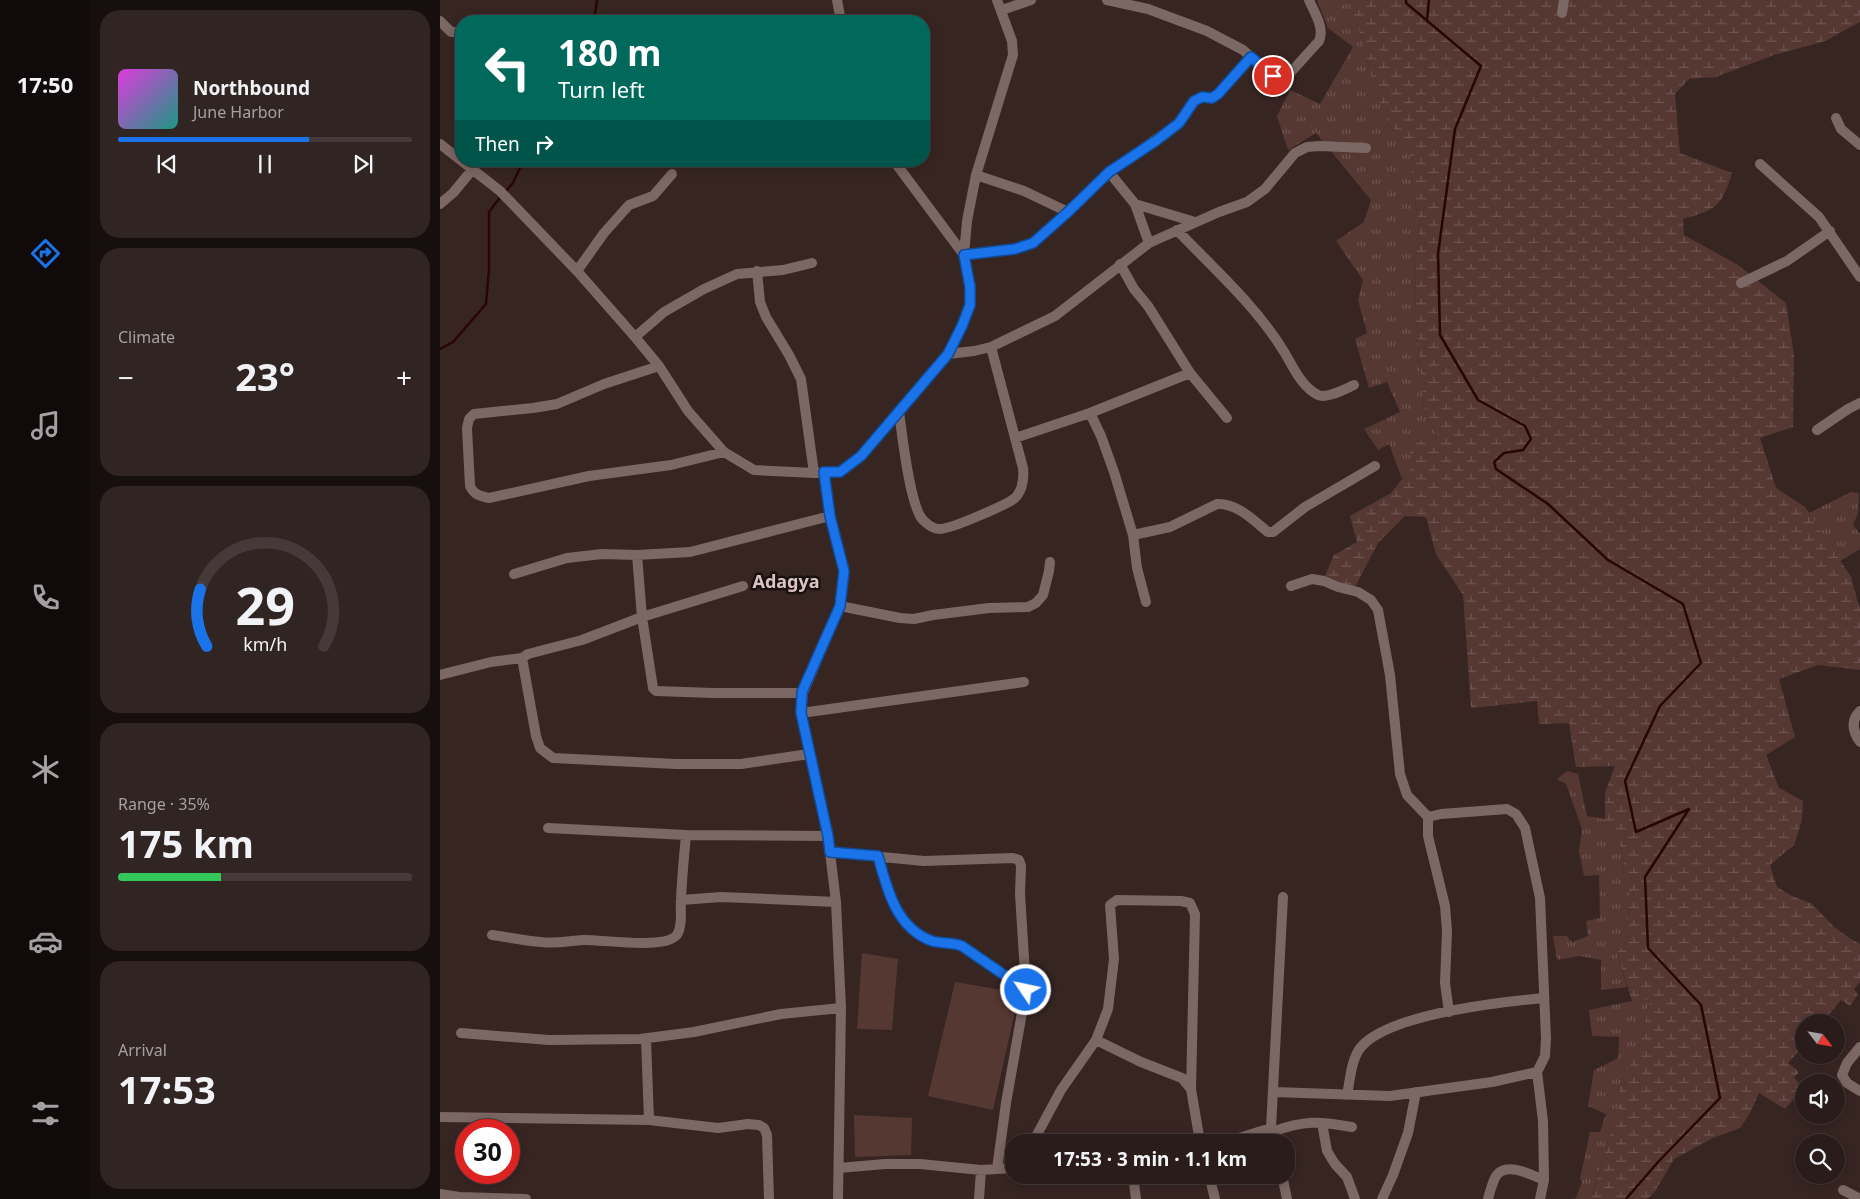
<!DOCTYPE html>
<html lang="en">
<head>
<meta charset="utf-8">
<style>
	:root { --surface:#291c1a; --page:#312523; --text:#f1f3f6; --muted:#a5a1a2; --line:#453a39; --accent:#1a73e8 }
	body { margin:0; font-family:"Noto Sans",sans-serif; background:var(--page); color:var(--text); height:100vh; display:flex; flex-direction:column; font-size:19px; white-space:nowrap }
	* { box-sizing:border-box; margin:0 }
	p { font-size:16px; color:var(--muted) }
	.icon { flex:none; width:28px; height:28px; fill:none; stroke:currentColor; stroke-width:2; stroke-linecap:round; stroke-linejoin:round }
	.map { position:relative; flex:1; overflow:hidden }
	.sheet { display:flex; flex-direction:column; gap:10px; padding:10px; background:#170f0e; width:350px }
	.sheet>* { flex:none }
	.banner { position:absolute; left:15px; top:15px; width:475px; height:152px; border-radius:20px; box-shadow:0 2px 12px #0003,0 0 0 1px var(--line); background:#00695c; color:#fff; overflow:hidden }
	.needle { width:32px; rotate:121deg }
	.buttons { position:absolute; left:1355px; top:1014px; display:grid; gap:10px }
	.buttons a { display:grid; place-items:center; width:50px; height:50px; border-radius:50%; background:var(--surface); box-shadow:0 2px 12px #0003,0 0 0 1px var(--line); font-size:25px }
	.speed { position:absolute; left:15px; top:1119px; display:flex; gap:10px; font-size:25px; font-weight:700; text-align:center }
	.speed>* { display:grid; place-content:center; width:65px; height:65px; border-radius:50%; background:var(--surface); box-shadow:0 2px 12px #0003,0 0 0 1px var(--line); line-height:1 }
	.speed .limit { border:8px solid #d22; background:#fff; color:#111 }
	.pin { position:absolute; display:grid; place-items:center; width:42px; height:42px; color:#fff; margin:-21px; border:2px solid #fff; border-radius:50%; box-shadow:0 1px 5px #0007 }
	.me { position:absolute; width:55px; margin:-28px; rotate:304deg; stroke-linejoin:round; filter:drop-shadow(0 0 4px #0008) }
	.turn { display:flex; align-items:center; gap:18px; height:105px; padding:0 20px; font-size:22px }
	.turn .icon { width:65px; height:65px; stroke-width:2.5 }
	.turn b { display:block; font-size:35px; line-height:42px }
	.then { display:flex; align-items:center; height:48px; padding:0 20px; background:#0003; gap:10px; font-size:19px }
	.big { font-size:38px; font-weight:700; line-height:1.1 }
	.sheet .card { flex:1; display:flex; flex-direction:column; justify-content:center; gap:8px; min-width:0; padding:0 18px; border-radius:20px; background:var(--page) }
	.sheet .dial { align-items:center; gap:0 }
	.dial svg { height:130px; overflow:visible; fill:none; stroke:var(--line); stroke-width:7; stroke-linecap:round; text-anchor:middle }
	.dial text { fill:var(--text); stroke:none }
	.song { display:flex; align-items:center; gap:15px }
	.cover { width:60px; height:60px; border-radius:8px; background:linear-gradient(135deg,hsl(300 70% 55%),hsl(170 70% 35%)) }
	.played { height:5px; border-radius:2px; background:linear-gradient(90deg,var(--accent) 65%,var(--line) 65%) }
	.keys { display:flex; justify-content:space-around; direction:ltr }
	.heat { display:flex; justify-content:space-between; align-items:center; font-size:28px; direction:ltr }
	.charge { height:8px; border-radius:4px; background:linear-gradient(90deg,#34c759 35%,var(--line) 0) }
	.trip { position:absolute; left:565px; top:1134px; width:290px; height:50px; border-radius:20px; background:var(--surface); box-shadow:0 2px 12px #0003,0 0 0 1px var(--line); font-weight:700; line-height:50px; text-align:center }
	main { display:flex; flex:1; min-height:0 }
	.tabs { display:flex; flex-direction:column; width:90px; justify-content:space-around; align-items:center; background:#100b0a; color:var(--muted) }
	.tabs .icon { width:35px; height:35px }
	.tabs .active { color:var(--accent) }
	.tabs b { font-size:22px; color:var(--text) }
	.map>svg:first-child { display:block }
	.grass { fill:url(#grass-tufts) }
	.wetland { fill:url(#wetland-marsh) }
	.pitch { fill:#563833 }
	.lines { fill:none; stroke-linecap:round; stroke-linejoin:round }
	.stream { stroke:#2a0603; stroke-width:2.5 }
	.minor { stroke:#7b6763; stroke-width:10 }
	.route-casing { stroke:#114b97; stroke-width:12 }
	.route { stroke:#1a73e8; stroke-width:9 }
	.labels { text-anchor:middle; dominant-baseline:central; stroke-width:5; stroke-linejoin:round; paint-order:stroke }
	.quarter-label { font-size:18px; font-weight:bold; fill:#dbc4c0; stroke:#18110f }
</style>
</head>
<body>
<main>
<nav class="tabs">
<b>17:50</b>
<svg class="icon active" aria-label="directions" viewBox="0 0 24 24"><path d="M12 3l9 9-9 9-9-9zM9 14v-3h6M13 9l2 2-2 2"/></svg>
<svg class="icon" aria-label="music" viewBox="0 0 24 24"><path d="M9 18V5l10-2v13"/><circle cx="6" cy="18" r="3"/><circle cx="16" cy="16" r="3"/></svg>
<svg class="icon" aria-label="phone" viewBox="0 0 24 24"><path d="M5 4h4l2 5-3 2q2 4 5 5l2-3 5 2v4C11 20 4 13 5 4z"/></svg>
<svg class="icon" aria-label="climate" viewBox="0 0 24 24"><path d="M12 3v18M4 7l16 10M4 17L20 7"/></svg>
<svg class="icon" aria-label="car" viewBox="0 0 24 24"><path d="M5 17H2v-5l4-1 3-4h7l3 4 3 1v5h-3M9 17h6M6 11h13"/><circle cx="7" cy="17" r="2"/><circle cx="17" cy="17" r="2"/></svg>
<svg class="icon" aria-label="filters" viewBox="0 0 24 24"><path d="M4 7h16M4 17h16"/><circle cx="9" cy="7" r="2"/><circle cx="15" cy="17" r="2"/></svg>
</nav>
<section class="sheet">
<div class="card">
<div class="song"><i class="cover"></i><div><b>Northbound</b><p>June Harbor</p></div></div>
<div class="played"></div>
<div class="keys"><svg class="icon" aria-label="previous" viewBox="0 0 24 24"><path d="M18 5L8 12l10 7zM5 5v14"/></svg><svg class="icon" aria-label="pause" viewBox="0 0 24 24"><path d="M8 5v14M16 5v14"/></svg><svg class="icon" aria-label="next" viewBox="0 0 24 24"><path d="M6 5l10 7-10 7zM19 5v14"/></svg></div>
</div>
<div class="card"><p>Climate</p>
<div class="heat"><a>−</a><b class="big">23°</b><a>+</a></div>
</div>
<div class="card dial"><svg viewBox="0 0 100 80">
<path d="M14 69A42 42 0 1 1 86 69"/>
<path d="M14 69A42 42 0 0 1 10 34" stroke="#1a73e8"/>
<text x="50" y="56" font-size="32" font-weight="700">29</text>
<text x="50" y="72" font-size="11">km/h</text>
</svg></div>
<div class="card"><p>Range · 35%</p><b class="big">175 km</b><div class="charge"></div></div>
<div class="card"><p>Arrival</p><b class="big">17:53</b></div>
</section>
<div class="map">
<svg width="1420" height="1199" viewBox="0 0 1420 1199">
	<defs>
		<pattern id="grass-tufts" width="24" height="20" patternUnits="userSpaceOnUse" patternTransform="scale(1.25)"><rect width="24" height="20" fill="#563833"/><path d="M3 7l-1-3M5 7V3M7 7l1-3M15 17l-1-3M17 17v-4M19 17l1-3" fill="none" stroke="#6e5450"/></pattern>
		<pattern id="wetland-marsh" width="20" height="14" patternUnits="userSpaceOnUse" patternTransform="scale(1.25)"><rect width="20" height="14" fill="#563833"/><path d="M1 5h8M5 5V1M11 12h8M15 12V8" fill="none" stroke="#6e5450"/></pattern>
	</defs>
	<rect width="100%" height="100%" fill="#372522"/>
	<path class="grass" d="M877 0H909L917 23 934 86 948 123 969 144 972 179 979 227 976 256 975 313 984 407 998 437 970 443V469L962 479 949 444 938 450 924 429 960 412 947 382 929 388 915 339 927 333 918 300 923 280 896 241 924 222 931 200 876 133 848 150 837 116 850 90 880 104 913 47 888 28Z
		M1411 492 1419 493 1418 513 1413 525 1420 534V549L1400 561 1369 513Z
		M1127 771 1138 774 1147 816 1165 819V830L1177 838 1183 852 1184 877 1189 891 1188 940 1177 954 1187 987 1161 990V960L1140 956 1117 960 1113 936H1127L1132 942 1148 936 1146 921 1160 918 1159 875 1144 876 1139 851 1142 829 1126 784 1117 779Z
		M1210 1000 1198 1051 1180 1083V1114L1171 1131 1152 1195V1199H1130L1136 1198 1142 1182 1140 1179 1150 1132H1160L1166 1114 1148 1106 1154 1070 1178 1058 1179 1037 1152 1036 1149 1010 1192 1001Z"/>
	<path class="wetland" d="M909 0H1420V22L1385 41 1334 55 1276 77 1249 79 1235 94 1240 153 1292 173C1282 206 1276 210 1243 219L1244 235 1298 265 1346 303 1354 355 1353 427 1320 438 1336 488 1365 507 1411 577 1420 610V670L1378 665 1339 679 1355 737 1326 755 1339 788 1363 801 1362 820 1354 845 1330 865 1337 887 1350 895 1372 904 1394 927 1411 939 1420 944V982L1414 989 1418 994 1410 1006 1401 1000 1383 1022H1364V1045L1348 1063 1359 1072 1354 1078 1364 1087 1345 1109 1319 1093 1309 1115 1300 1128 1273 1138 1234 1159 1214 1193 1207 1199H1152V1196L1171 1131 1180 1114V1083L1198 1051 1210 1000 1192 1001 1177 953 1188 940 1189 891 1184 877 1183 852 1177 838 1165 830V793L1175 766 1136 767 1129 723 1099 724 1097 701 1031 708 1023 595 996 554 986 517 965 516 938 543 915 587 884 578 894 555 917 542 910 516 951 493 970 469V443L998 437 984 407 975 313 976 256 979 227 972 179 969 144 948 123 934 86 917 23Z"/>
	<path class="pitch" d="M422 953 458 959 452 1030 417 1029Z
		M515 982 579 993 553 1110 488 1096Z
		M414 1115 472 1118 471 1155 415 1157Z"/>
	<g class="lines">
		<path class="stream" d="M966 0V3L1041 66 1015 129 998 254 1000 335 1038 400 1085 426 1091 439 1083 450 1064 453 1054 462 1056 469 1108 504 1168 560 1243 604 1261 663 1220 706 1185 781 1196 832 1249 809 1205 877 1208 948 1261 1005 1280 1098 1218 1162 1186 1199
			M987 20 989 0
			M154 21 157 0
			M66 191 73 183 83 161
			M0 349 13 342 46 304 49 269V212L62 195"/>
		<path class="minor" d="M397 0 401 21
			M667 0 708 9 767 31 803 50 833 76 841 78 851 72 879 41C885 28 874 12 869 0
			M562 10 591 0
			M1122 13 1124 0
			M0 21 11 32H21
			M1396 118 1401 129 1420 145
			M0 144 60 191 137 271 195 337 219 366 248 411 284 452 314 470 374 473 400 472 421 456 489 377 508 354 522 326 530 305 531 287 524 255 527 221 536 175 573 55 572 41 557 0
			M454 161 524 255 575 249 593 243 628 212 669 172 739 123 755 101 762 97 772 98 778 94 811 57
			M1320 164 1379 217 1420 277
			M669 172 695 204 709 243
			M536 175 584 191 628 212
			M0 204 13 193 32 170
			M695 204 755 222
			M737 230C772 267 814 304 841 347 852 363 859 385 878 395 887 399 905 389 914 385
			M680 264 694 289 708 306 750 373 787 418
			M137 271 164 233 189 205 213 196 232 174
			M317 271 320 302 326 317 349 355 361 379 374 473
			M1301 283 1347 261 1390 231
			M195 337 224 312 264 289 297 274 343 270 372 263
			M508 354 534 351 551 347 615 316 709 243 779 212 807 202 825 189 855 153 867 147 879 146 926 148
			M219 366 164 384 117 404 93 408 34 414 29 419 27 428 30 486C34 495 40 496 49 498L149 476 231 465 284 452
			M459 412C462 434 470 507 483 520 487 524 493 529 499 529 509 530 569 504 576 497 583 489 584 478 583 468L551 347
			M650 413 661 436 674 472 693 535 697 568 706 602
			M1377 430 1408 409 1420 403
			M575 438 650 413 750 373
			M384 472 390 516 404 571 400 606 363 693 361 713 388 836 396 902 401 1008 398 1199
			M693 535 730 527 777 504C797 503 813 520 828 532H833L865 507 935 466
			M197 555 202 617 213 688 216 691 273 693H363
			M74 574 127 558 162 554 197 555 250 552 390 516
			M303 586 202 617 142 640 88 654 82 658 96 736 100 748 113 758 236 764H301L369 754
			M851 586 872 579 884 581 898 587 918 592 931 600 938 610 950 675 960 774 967 795 988 817V836L1005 906 1007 931 1005 983 1009 1012
			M400 606 460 618 474 619 493 615 549 608 588 607 596 603 603 595 609 571 610 562
			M0 675 51 662 82 658
			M1420 711C1410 721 1413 732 1420 742
			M361 713 584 682
			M988 817 1001 814 1067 809 1076 814 1085 828 1100 898 1106 1038 1105 1056 1097 1072 1103 1121 1104 1180 1100 1199
			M108 828 246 835 388 836
			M390 852 484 861 573 858 579 860 581 866 580 894 586 990 566 1103 557 1169
			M438 856C447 889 456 928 492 941 502 944 512 942 522 946L586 990
			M241 900 281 897 396 902
			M52 935C68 937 85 941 101 942 116 944 128 941 143 940 161 939 230 951 238 933 243 923 240 910 241 899 242 878 244 856 246 835
			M21 1033 109 1040 200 1039 254 1032 341 1014 401 1008
			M206 1039 209 1120
			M656 1040 701 1062 742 1078 751 1089 760 1142
			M1420 1047 1407 1063 1402 1075 1407 1083 1420 1091
			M834 1092 950 1096 1052 1082 1097 1072
			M907 1095C910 1081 911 1059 921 1047 949 1014 1061 1002 1104 998
			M0 1117 209 1120 278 1128 308 1124 319 1125 324 1128 327 1135 329 1199
			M882 1123 887 1151 895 1164 907 1177 915 1199
			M832 1132C864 1120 879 1121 912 1127
			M593 1142 621 1090 656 1040 668 1009 674 959 670 905 677 900 741 901 750 903 755 914 751 1089
			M786 1142 831 1128 843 897
			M399 1168 445 1164H480L541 1170 574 1168
			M693 1175 696 1199
			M769 1175 775 1199
			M842 1175 847 1199
			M1403 1190 1420 1199
			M0 1194 19 1197 86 1199
			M539 1199 541 1170
			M942 1199 953 1175 968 1133 976 1092
			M1048 1199C1050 1192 1052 1183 1056 1176 1066 1161 1092 1175 1104 1180"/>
	</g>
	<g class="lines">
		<defs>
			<path id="route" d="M586 990 522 946C512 942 502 944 492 941 456 928 447 889 438 856L390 852 388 836 361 713 362 692 400 606 404 571 390 516 384 472H400L421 456 508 354 522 326 530 305V287L524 255 575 249 593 243 628 212 669 172 717 140 739 123 754 101 762 97 772 98 778 94 811 57 833 76"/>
		</defs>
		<use href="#route" class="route-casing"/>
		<use href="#route" class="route"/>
	</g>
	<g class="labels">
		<g class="quarter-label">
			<text x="346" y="581">Adagya</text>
		</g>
	</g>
</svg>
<div class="buttons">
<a><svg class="needle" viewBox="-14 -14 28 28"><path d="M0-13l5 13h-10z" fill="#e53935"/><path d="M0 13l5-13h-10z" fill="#a5a1a2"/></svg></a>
<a><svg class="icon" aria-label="sound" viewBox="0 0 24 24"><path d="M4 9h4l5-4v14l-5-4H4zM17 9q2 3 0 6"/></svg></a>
<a><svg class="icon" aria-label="search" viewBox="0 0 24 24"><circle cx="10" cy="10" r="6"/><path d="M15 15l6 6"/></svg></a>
</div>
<div class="speed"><div class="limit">30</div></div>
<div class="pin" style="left:833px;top:76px;background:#d93025"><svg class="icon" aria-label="arrive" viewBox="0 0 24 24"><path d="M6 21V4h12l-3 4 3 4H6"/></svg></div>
<svg class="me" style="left:586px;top:990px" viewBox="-20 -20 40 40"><circle r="17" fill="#1a73e8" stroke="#fff" stroke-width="3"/><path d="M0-11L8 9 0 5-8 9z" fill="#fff"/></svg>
<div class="trip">17:53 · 3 min · 1.1 km</div>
<div class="banner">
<div class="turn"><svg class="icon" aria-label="left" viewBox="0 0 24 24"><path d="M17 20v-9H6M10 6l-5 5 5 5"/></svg><div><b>180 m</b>Turn left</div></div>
<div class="then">Then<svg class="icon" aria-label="right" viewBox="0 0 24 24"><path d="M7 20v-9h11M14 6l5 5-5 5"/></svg></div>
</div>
</div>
</main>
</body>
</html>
